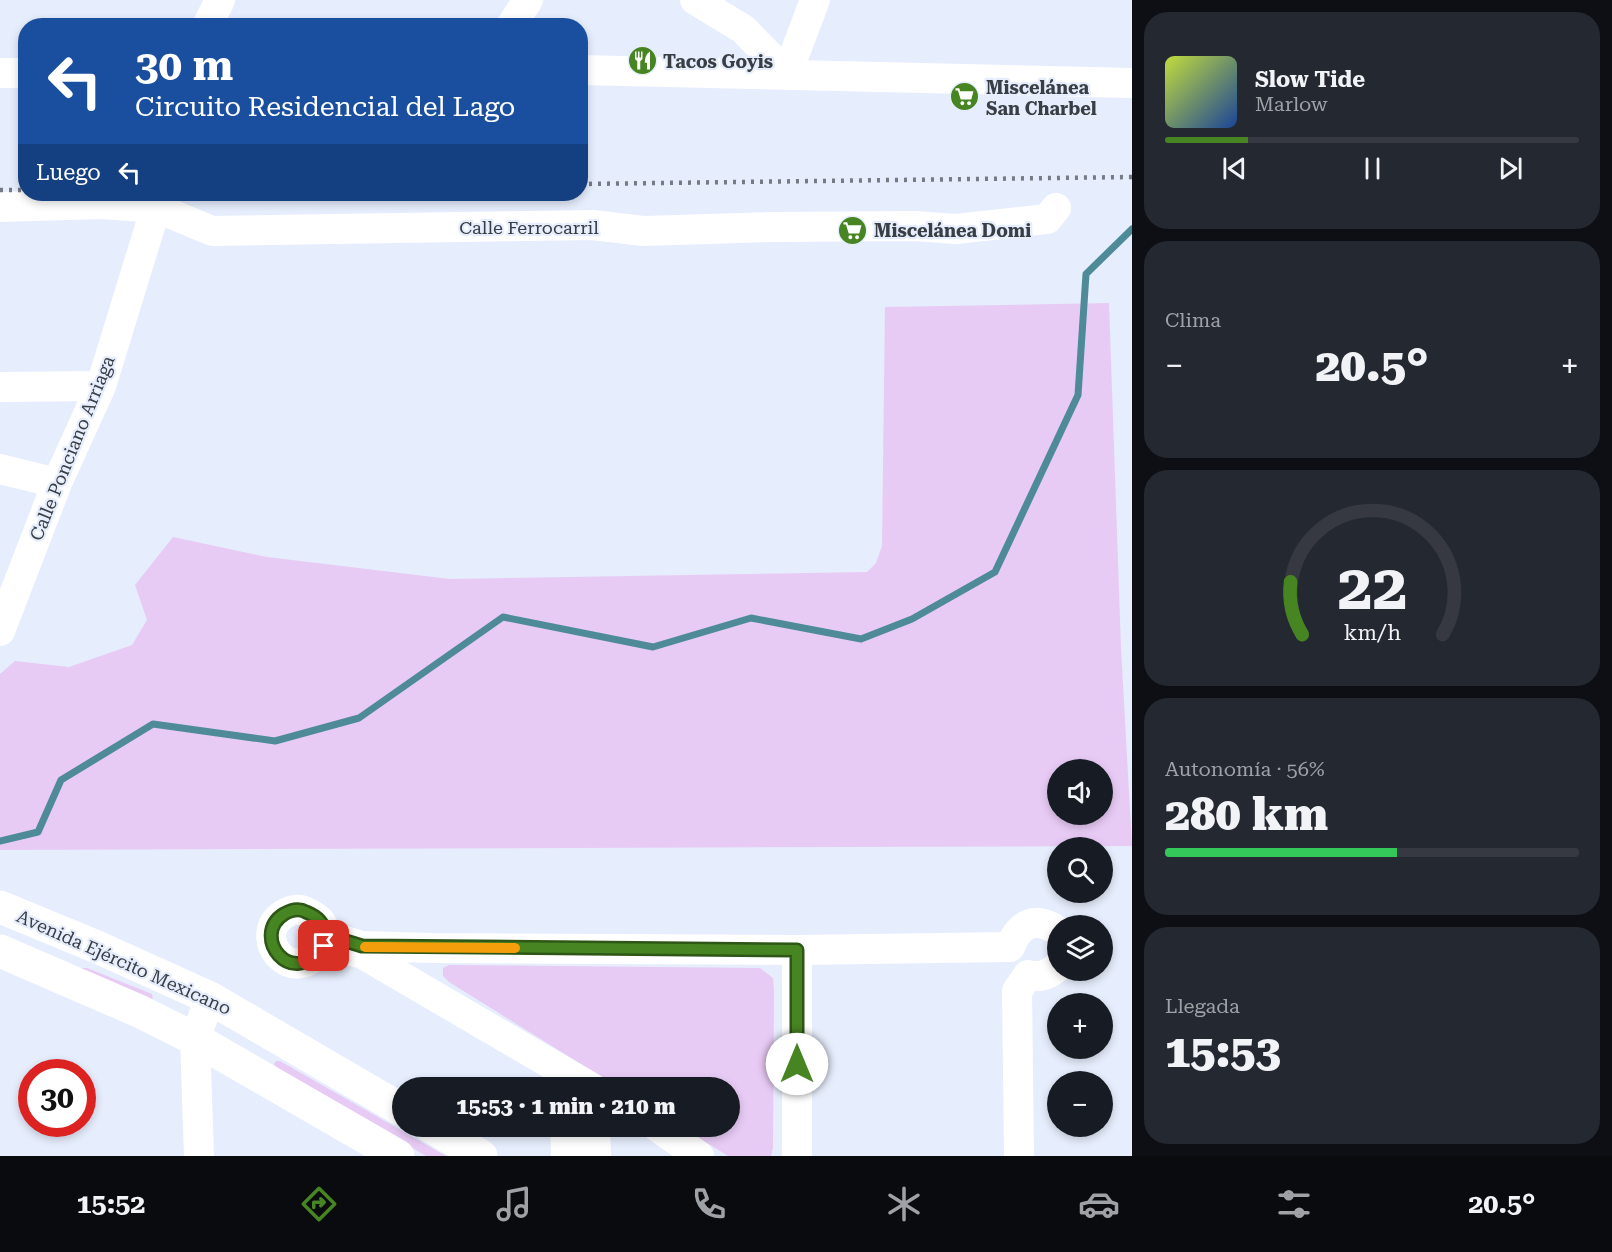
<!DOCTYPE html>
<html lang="es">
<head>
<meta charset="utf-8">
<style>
	:root { --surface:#171b24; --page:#242831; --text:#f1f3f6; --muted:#9ea1a6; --line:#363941; --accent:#478422 }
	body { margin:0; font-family:"Roboto Serif",serif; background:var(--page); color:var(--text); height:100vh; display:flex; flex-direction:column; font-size:22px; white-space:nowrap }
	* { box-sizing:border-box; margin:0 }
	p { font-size:20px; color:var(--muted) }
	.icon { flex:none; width:33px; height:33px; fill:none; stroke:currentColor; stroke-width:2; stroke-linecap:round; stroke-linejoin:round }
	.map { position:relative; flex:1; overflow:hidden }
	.details { display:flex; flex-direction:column; gap:12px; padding:12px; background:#0d0f14; width:480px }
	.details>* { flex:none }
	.guide { position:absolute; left:18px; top:18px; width:570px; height:183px; border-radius:24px; box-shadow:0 3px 9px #0003; background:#1a4fa0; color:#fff; overflow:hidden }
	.buttons { position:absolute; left:1047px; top:759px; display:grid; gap:12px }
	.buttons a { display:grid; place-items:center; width:66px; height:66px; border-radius:50%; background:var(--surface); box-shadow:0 3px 9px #0003; font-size:30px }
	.speed { position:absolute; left:18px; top:1059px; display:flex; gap:12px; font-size:30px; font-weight:700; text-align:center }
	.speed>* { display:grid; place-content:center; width:78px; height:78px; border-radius:50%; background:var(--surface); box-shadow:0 3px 9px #0003; line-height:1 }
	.speed .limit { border:9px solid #d22; background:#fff; color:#111 }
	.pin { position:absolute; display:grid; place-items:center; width:51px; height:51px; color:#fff; margin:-26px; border-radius:12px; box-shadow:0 3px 9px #0006 }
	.me { position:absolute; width:66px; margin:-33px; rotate:0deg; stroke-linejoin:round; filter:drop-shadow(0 0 4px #0008) }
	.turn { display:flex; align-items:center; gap:21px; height:126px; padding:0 18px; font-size:27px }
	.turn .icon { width:78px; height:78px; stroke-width:2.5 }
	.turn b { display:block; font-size:42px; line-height:51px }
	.then { display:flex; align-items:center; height:57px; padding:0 18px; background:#0003; gap:12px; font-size:22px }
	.big { font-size:45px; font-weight:800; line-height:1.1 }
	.details .card { flex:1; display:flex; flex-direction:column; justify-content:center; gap:9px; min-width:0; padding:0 21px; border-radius:24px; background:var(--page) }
	.details .dial { align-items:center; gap:0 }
	.dial svg { height:156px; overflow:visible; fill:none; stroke:var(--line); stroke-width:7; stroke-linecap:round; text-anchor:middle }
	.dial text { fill:var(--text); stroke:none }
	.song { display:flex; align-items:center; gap:18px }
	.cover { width:72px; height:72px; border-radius:9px; background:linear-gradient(135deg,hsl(70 70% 55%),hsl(220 70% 35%)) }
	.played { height:6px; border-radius:3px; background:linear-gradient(90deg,var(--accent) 20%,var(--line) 20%) }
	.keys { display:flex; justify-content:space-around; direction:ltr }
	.heat { display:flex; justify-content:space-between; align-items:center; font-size:33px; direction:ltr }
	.charge { height:9px; border-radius:4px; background:linear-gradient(90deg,#34c759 56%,var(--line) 0) }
	.trip { position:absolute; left:392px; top:1077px; width:348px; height:60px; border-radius:30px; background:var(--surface); box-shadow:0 3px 9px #0003; font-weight:800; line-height:60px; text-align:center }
	.tab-bar { display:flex; height:96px; justify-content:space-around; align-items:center; background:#090b0e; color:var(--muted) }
	.tab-bar .icon { width:42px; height:42px }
	.tab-bar .selected { color:var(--accent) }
	.tab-bar b { font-size:27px; color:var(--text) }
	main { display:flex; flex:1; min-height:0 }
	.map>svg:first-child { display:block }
	.green { fill:#e8cbf5; fill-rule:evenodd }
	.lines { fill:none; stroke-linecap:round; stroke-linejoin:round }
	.stream { stroke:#4e8a98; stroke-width:7 }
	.minor { stroke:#fff; stroke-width:30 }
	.major { stroke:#fff; stroke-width:33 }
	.rail { stroke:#757a84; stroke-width:4.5; stroke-dasharray:3 6; stroke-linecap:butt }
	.route-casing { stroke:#2e5616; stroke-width:15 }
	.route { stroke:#478422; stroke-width:10 }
	.slow { stroke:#f59e0b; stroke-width:10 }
	.labels { text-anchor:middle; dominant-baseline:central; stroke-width:4.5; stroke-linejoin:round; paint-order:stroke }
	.poi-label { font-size:18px; font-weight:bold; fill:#393d44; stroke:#e6edfc; text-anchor:start }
	.street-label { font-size:18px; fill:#393d44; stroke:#e6edfc }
</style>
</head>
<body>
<main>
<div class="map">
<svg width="1132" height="1156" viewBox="0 0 1132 1156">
	<rect width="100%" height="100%" fill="#e6edfc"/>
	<path class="green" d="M1109 303 1121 648 1132 846 0 850V674L15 661 69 667 132 645 147 620 135 585 173 537 267 557 450 579 867 572 876 563 882 546 885 307ZM1058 770H1102V814H1058Z
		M449 965 760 968 773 978 774 991 773 1148 771 1156H728L681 1127 729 1126V1088L618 1087 449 982 443 976V968Z
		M82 968H87L152 994 153 1001 80 972Z
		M276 1061H280L446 1156H426L276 1068 274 1064Z"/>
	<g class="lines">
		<path class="stream" d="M0 841 38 832 61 780 153 724 275 741 359 718 503 617 653 647 751 618 861 639 912 619 995 572 1078 395 1086 274 1132 229"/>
		<path class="minor" d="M695 0 743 29 787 74 815 0
			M207 26 220 0
			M511 26 528 0
			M580 70 1132 83
			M0 73H26
			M0 207 102 204 157 208 212 231 593 225 643 231 774 227 915 226 956 229 1047 219 1056 208
			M0 387 101 386
			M0 469 57 483
			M0 631 57 483 101 386 160 194
			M797 950V1156
			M592 1088 361 953 324 946C291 992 250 935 284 914 291 910 299 908 306 912 318 917 323 922 326 935L362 946 432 948 797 950 1010 947C1019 924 1035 915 1058 931
			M565 1126 566 1156
			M595 1126 596 1156
			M656 1126 699 1156
			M199 1156 195 1039 210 998
			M1019 1156 1017 991 1028 975C1041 978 1047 975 1058 967"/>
		<path class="major" d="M0 907 97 947 210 998 402 1110
			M0 951 141 1012 195 1039 398 1156
			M430 1126 481 1156"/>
		<path class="rail" d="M580 184 1132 177
			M0 190H26"/>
	</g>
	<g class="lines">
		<defs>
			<path id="route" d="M324 946C291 992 250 935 284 914 291 910 299 908 306 912 318 917 323 922 326 935L362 946 797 950V1064"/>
		</defs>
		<use href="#route" class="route-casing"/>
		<use href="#route" class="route"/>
		<path class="slow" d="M365 947 515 948"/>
	</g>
	<defs>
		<symbol id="restaurant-disc" viewBox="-11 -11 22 22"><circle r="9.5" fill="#478422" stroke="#e6edfc"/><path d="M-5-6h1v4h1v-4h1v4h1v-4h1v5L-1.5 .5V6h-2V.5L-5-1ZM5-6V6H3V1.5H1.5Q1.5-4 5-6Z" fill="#fff"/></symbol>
		<symbol id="supermarket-disc" viewBox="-11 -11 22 22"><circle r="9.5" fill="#478422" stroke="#e6edfc"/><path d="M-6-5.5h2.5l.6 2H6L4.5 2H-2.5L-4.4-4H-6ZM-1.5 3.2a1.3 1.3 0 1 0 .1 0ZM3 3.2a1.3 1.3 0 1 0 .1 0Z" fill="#fff"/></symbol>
	</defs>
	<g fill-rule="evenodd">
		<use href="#restaurant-disc" x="626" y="44" width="33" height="33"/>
		<use href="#supermarket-disc" x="948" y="80" width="33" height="33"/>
		<use href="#supermarket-disc" x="836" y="214" width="33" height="33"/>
	</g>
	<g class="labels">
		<g class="poi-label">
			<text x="663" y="61">Tacos Goyis</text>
			<text x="986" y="87">Miscelánea<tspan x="986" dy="21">San Charbel</tspan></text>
			<text x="874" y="230">Miscelánea Domi</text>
		</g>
		<g class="street-label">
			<text x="529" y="227">Calle Ferrocarril</text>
			<text transform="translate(72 448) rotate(-68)">Calle Ponciano Arriaga</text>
			<text transform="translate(124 962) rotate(24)">Avenida Ejército Mexicano</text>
		</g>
	</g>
</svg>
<div class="buttons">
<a><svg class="icon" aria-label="sound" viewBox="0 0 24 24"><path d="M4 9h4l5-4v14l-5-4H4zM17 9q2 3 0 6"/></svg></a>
<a><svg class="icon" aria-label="search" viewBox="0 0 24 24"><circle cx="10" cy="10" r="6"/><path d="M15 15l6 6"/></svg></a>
<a><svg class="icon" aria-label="layers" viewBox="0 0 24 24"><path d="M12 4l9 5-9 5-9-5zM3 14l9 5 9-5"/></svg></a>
<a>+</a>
<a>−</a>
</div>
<div class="speed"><div class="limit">30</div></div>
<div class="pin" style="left:324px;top:946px;background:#d93025"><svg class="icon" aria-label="arrive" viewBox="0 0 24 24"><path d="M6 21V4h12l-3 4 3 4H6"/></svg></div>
<svg class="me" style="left:797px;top:1064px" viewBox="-20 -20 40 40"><circle r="19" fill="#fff"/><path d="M0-13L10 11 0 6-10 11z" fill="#478422"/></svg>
<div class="trip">15:53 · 1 min · 210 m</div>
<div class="guide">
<div class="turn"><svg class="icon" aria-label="left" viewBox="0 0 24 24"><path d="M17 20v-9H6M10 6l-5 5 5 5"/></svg><div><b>30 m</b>Circuito Residencial del Lago</div></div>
<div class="then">Luego<svg class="icon" aria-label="left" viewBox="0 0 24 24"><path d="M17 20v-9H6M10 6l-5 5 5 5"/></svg></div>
</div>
</div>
<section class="details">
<div class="card">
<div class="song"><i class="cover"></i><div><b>Slow Tide</b><p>Marlow</p></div></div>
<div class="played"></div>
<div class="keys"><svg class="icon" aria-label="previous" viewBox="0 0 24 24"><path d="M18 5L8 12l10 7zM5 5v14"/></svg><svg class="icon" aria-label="pause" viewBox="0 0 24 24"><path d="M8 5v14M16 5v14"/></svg><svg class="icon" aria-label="next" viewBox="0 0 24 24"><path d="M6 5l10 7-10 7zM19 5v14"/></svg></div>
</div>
<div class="card"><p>Clima</p>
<div class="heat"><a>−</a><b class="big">20.5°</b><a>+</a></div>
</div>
<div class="card dial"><svg viewBox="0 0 100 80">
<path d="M14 69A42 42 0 1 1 86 69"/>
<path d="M14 69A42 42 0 0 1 8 42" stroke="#478422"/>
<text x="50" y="56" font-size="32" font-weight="700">22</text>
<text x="50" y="72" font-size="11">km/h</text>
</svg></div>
<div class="card"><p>Autonomía · 56%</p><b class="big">280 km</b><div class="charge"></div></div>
<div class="card"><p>Llegada</p><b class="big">15:53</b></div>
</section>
</main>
<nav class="tab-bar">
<b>15:52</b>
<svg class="icon selected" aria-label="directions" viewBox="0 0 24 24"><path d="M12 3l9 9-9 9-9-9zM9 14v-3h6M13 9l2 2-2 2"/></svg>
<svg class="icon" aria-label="music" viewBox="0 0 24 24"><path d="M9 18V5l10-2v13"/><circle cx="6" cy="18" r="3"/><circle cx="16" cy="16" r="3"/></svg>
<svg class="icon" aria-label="phone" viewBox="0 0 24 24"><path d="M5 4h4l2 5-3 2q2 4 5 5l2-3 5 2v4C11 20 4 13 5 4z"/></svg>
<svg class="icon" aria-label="climate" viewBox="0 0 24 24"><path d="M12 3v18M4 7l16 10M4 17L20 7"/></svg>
<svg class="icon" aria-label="car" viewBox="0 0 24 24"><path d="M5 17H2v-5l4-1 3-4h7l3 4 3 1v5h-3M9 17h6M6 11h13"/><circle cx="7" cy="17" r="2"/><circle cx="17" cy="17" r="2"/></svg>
<svg class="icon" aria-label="filters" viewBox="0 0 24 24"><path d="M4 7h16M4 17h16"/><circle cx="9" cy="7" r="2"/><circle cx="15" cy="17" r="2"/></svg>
<b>20.5°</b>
</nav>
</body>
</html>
